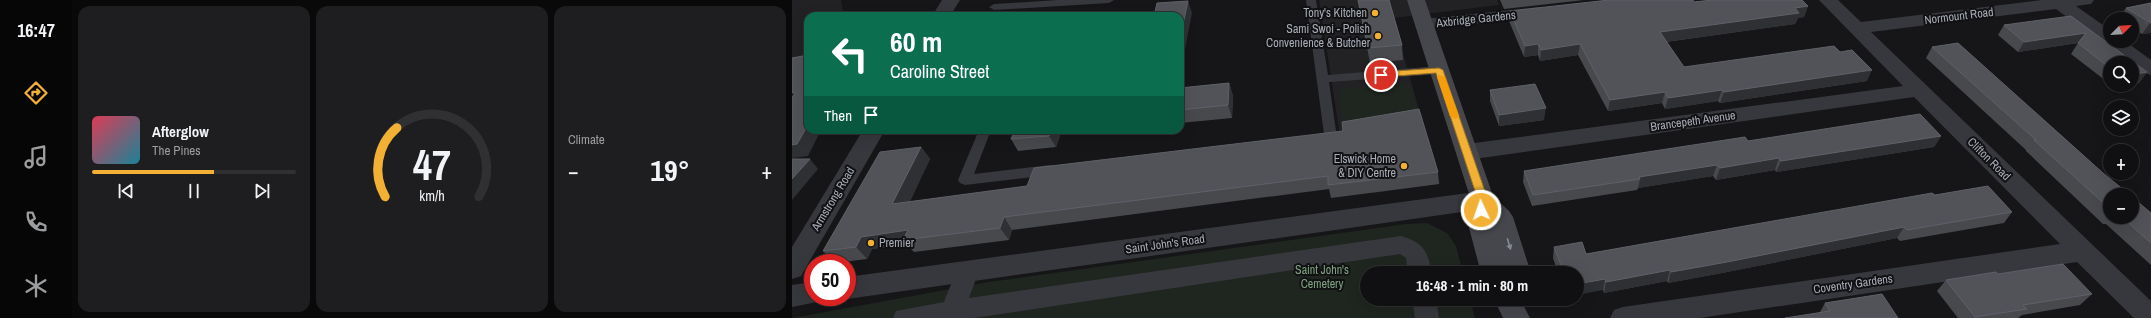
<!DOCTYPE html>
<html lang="en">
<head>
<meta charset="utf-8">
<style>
	:root { --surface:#101012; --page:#1e1e20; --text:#f1f3f6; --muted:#9c9d9f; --line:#303032; --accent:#f2b134 }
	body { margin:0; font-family:"Archivo Narrow",sans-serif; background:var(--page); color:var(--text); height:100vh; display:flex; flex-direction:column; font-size:15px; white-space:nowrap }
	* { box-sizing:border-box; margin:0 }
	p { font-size:13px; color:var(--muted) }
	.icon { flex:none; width:22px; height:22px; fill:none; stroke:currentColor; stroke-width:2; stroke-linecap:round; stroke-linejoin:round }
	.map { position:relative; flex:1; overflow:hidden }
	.sheet { display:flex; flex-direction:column; gap:6px; padding:6px; background:#09090a; width:720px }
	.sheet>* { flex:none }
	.top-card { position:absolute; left:12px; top:12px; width:380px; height:122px; border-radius:12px; box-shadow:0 4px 16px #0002,0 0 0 1px var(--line); background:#0b6e4f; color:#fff; overflow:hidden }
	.needle { width:26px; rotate:66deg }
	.buttons { position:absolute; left:1311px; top:12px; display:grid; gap:8px }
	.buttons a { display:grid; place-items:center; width:36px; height:36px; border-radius:50%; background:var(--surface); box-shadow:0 4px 16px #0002,0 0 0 1px var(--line); font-size:20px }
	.speed { position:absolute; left:12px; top:254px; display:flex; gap:8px; font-size:20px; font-weight:700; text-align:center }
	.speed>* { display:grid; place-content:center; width:52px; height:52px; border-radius:50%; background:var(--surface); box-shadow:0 4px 16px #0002,0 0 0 1px var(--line); line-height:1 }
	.speed .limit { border:6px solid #d22; background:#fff; color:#111 }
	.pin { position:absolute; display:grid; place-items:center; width:34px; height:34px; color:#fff; margin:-17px; border:2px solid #fff; border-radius:50%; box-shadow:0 1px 4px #0007 }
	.me { position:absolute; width:44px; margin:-22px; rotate:357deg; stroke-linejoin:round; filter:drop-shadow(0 0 3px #0008) }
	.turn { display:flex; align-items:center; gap:14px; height:84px; padding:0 20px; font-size:18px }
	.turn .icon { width:52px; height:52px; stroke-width:2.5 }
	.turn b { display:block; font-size:28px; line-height:34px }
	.then { display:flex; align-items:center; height:38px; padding:0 20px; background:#0003; gap:8px; font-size:15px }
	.big { font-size:30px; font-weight:700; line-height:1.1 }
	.sheet .tile { flex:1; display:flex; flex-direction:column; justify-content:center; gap:6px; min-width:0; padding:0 14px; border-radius:12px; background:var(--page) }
	.sheet .dial { align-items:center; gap:0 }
	.dial svg { height:104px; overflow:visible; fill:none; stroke:var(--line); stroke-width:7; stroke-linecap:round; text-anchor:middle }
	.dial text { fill:var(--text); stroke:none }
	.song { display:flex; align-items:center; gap:12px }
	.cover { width:48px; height:48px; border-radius:6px; background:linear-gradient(135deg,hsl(350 70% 55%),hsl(190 70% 35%)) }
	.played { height:4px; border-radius:2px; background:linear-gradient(90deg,var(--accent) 60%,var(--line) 60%) }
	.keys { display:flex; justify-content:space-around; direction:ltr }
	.heat { display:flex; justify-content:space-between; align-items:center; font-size:22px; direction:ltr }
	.sheet .tiles { flex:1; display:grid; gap:6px; grid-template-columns:repeat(3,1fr) }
	.trip { position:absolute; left:568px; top:266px; width:224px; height:40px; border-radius:20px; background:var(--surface); box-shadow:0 4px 16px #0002,0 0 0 1px var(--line); font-weight:700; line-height:40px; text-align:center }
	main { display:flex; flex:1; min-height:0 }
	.dock { display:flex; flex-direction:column; width:72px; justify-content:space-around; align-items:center; background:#060607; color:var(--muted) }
	.dock .icon { width:28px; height:28px }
	.dock .on { color:var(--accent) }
	.dock b { font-size:18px; color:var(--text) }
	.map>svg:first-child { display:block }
	.built { fill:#222225 }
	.green { fill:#1e261f }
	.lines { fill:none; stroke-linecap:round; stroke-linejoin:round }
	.service { fill:#37383d; fill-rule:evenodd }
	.pedestrian { fill:#37383d; fill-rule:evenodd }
	.minor { fill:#37383d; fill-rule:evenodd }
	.tertiary { fill:#37383d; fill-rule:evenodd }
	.secondary { fill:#45474d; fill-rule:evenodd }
	.wall { fill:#47494d }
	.shaded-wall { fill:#2f3033 }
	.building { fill:#525359; stroke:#5f6168 }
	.oneway { fill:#858993 }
	.route { fill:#f2b134; stroke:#9d7322 }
	.slow { fill:#f59e0b }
	.poi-dot { fill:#f2b134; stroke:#111113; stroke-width:1.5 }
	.labels { text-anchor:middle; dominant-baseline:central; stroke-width:4; stroke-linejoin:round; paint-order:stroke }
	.poi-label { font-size:12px; fill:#a8adb8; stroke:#111113; text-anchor:end }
	.street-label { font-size:12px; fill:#a8adb8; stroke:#111113 }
	.park-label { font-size:12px; fill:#7fa381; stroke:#111113 }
</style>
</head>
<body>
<main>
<nav class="dock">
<b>16:47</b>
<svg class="icon on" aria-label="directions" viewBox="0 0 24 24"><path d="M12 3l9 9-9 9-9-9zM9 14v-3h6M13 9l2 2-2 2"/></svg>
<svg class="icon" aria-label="music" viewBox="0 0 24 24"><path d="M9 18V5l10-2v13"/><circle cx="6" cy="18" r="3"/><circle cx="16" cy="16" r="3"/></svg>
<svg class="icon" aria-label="phone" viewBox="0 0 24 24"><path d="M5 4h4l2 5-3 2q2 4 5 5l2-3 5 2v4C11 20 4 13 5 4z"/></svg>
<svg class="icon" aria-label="climate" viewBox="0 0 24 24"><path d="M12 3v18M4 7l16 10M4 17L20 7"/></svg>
</nav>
<section class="sheet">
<div class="tiles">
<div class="tile">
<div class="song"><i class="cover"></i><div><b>Afterglow</b><p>The Pines</p></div></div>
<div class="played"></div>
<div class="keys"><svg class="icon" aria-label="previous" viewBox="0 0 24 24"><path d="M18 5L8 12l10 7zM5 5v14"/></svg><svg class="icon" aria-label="pause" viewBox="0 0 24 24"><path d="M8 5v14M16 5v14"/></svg><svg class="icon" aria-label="next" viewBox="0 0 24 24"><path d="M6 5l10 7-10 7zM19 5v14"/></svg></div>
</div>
<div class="tile dial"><svg viewBox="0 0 100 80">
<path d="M14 69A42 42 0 1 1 86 69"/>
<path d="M14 69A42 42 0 0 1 23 16" stroke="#f2b134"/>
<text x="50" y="56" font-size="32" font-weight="700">47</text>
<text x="50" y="72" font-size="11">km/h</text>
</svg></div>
<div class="tile"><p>Climate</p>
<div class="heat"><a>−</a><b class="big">19°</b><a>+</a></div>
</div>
</div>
</section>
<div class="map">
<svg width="1359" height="318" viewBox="0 0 1359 318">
	<rect width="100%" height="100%" fill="#161618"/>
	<path class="built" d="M0 0H49L52 16H16V57L0 60Z
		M527 0H705L707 5 601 18 648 184 581 193 578 170 549 142Z"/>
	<path class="green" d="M618 83 629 121 552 133 547 90Z
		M635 223 655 233 664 246 671 273H575V299H678L683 318H0L197 282 614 224Z"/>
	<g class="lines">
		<path class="service" d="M266 0H322L317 3 202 10 197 7 202 4Z
			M514 0H524L536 75 647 66 653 70 647 74 537 82 545 138 539 142H524L522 139 524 136 532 134Z
			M187 130H199L182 174 258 165 263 167 265 170 263 173 258 175 173 185 168 183 166 180Z"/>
		<path class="pedestrian" d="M609 236C632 243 635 250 640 273H616L614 258 608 254 182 318H101L104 311 152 302 167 264 175 262 183 264 187 271 177 298Z
			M620 299H644L647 318H623Z"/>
		<path class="minor" d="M1027 0H1046L1069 22 1250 0H1302L1299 4 1284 6 1318 30V41H1333L1359 60V75L1352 73 1264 9 1079 32 1359 301V318H1342L1285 262 908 318H818L822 310 831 307 1268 244 1122 97 675 160 667 157 664 152 667 147 675 144 1111 86Z
			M748 7 754 8 757 12 754 16 632 29 626 28 623 24 626 20 632 19Z"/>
		<path class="tertiary" d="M150 0H168L158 16H140Z
			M71 130H93L9 276 0 279V247Z
			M691 191 699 194 703 200 699 206 691 209 55 299 50 297H55V277Z
			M21 282V297H32L30 301 0 307V285Z"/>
		<path class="secondary" d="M615 0H633L701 196 717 211 721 217 739 273H689L675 220 679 200Z
			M702 299H728L738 318H711Z"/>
	</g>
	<path class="wall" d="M566 0H597L610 45 611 60 578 63Z
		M708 0H792L712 9Z
		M902 2 1016 6 1012 17 1006 18 1003 24 874 42 892 67 1075 81 928 103 926 101 873 109 870 103 816 111 786 55 748 61 746 55 732 57 717 21 718 11Z
		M1359 3V33L1350 34 1340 28V19H1326L1334 8Z
		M1279 16 1355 72 1347 83 1340 84V63H1318V84L1279 54 1286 43 1226 52 1206 35 1212 25Z
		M1140 47 1318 195V217H1340L1359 213V265L1314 224H1311L1234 151V150L1134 58Z
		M437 83 441 96 440 118 388 123V88Z
		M698 90 752 120 707 126 698 101Z
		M223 130H270L264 147 226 151 219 139Z
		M309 130H326L310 132Z
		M1149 136 1142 147 984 172 983 170 924 180 921 176 846 188 845 190 740 206 731 182 732 171 956 141Z
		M129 147 138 159 117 202 235 186 646 172 647 184 539 198 537 189 220 230 217 240 122 252 114 244 80 249 75 259 43 263 31 251Z
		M1143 195 1220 212 1212 223 1108 241 1105 238 930 273 876 283 875 281 812 293 811 290 785 273H766L761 258 762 247 794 254Z
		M1206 274 1300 294 1288 305 1230 315 1226 318H1166L1145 291 1154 280Z
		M1033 303 1106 318 1028 312Z"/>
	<path class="shaded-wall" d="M396 1 400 13 388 74V39Z
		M1016 6 1012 17 1006 18 1003 24 865 43 868 32 1003 8Z
		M1358 23H1359V33L1350 34Z
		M1294 33 1287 43 1226 52 1232 42Z
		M746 44V55L732 57 733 46Z
		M788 44 786 55 748 61 749 50Z
		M1080 70 1075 81 928 103 932 92Z
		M1355 72 1347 83 1340 84V75Z
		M437 83 441 96 440 118 436 105Z
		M1322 85H1331L1321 86Z
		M930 90 926 101 873 109 876 98Z
		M873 92 870 103 816 111 818 100Z
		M754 108 752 120 707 126V115Z
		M16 125V130H29L16 156 0 158V145Z
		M259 130H270L264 147 257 136Z
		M1149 136 1142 147 984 172 989 161Z
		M129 147 138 159 111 217 100 204Z
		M987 158 983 170 924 180 928 168Z
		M18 159 26 169 0 200V179Z
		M925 165 921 176 846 188 848 179 847 177Z
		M212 217 220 230 217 240 208 228Z
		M1112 227 1105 238 930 273 876 283 879 272Z
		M116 230 111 240 114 244 80 249 75 259 64 247 69 237Z
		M878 270 875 281 812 293 814 282Z
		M813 279 811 290 785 295V284Z"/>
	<path class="building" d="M566 0H597L610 45 576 48Z
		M817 0H901L902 2 920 0H1010L1016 6 1003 8 1007 13 868 32 892 67 1042 46 1048 52 1060 50 1080 70 932 92 930 90 876 98 873 92 818 100 788 44 749 50 746 44 733 46 718 11Z
		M396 1 388 39V16H362L365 3Z
		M1359 3V23L1334 8Z
		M1279 16 1355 72 1340 75V63H1318V68L1286 43 1294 33 1232 42 1212 25Z
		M1166 43 1311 173 1338 195H1318V209L1242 140H1244L1140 47Z
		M16 55V125L5 144 0 145V97L3 93H0V58Z
		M437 83 436 105 388 110V88Z
		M743 84 754 108 707 115 698 90Z
		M627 109 646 172 536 185V176L212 217 208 228 111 240 116 230 69 237 64 247 31 251 88 152 129 147 100 204 235 186 242 168 551 131 550 122Z
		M1128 114 1149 136 989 161 987 158 928 168 925 165 847 177 848 179 741 195 732 171 953 137 956 141Z
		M223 130H259L257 136 219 139Z
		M0 159H18L0 179Z
		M1196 186 1220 212 1115 230 1112 227 935 262 879 272 878 270 814 282 813 279 785 284V273H772L762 247 790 242 794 254 1140 193 1143 195Z
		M1340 197 1359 213V243L1330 217H1340Z
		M1271 264 1300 294 1231 305 1235 309 1183 317 1154 280 1204 272 1206 274Z
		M1090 294 1106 318H993L1038 311 1033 303Z"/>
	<defs><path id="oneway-solid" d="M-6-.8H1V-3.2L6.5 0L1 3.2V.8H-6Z"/></defs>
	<use class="oneway" href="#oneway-solid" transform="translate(717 244) rotate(73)"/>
	<path class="route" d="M647 68 651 70 696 200 694 210 689 214 684 210 686 200 644 73 589 77 585 75 589 72Z"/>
	<path class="slow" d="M646 75 653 77 667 116 666 118 663 119 658 116 645 77Z"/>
	<g class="poi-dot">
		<circle cx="583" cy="13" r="4"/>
		<circle cx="586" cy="36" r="4"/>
		<circle cx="612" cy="166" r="4"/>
		<circle cx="79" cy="243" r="4"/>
	</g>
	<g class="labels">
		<g class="poi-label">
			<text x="575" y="13">Tony's Kitchen</text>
			<text x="578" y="29">Sami Swoi - Polish<tspan x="578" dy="14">Convenience &amp; Butcher</tspan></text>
			<text x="604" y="159">Elswick Home<tspan x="604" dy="14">&amp; DIY Centre</tspan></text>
			<text x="87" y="243" text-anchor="start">Premier</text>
		</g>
		<g class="street-label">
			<text transform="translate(1167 16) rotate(-7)">Normount Road</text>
			<text transform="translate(684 19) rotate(-6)">Axbridge Gardens</text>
			<text transform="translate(901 121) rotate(-8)">Brancepeth Avenue</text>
			<text transform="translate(1197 159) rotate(45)">Clifton Road</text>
			<text transform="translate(41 199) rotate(-59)">Armstrong Road</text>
			<text transform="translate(373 244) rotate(-8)">Saint John's Road</text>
			<text transform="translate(1061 284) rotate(-8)">Coventry Gardens</text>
		</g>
		<g class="park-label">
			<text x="530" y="270">Saint John's<tspan x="530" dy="14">Cemetery</tspan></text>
		</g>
	</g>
</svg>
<div class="buttons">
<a><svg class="needle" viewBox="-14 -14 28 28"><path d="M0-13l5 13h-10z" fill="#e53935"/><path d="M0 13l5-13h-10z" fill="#9c9d9f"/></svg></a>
<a><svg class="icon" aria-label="search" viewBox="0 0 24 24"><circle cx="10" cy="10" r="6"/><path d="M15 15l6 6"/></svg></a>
<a><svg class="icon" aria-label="layers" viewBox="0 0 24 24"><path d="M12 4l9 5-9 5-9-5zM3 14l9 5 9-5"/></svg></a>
<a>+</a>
<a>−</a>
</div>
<div class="speed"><div class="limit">50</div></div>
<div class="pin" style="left:589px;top:75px;background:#d93025"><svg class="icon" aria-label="arrive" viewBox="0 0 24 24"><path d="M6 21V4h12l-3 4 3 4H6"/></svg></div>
<svg class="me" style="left:689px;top:210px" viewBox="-20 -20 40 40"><circle r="17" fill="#f2b134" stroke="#fff" stroke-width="3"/><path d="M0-11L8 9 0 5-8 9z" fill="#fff"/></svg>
<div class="trip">16:48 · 1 min · 80 m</div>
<div class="top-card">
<div class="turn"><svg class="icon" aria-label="left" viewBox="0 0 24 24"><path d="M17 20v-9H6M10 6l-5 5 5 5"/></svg><div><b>60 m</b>Caroline Street</div></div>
<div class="then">Then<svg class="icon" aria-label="arrive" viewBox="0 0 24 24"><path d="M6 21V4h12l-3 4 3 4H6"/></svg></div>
</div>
</div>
</main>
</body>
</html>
